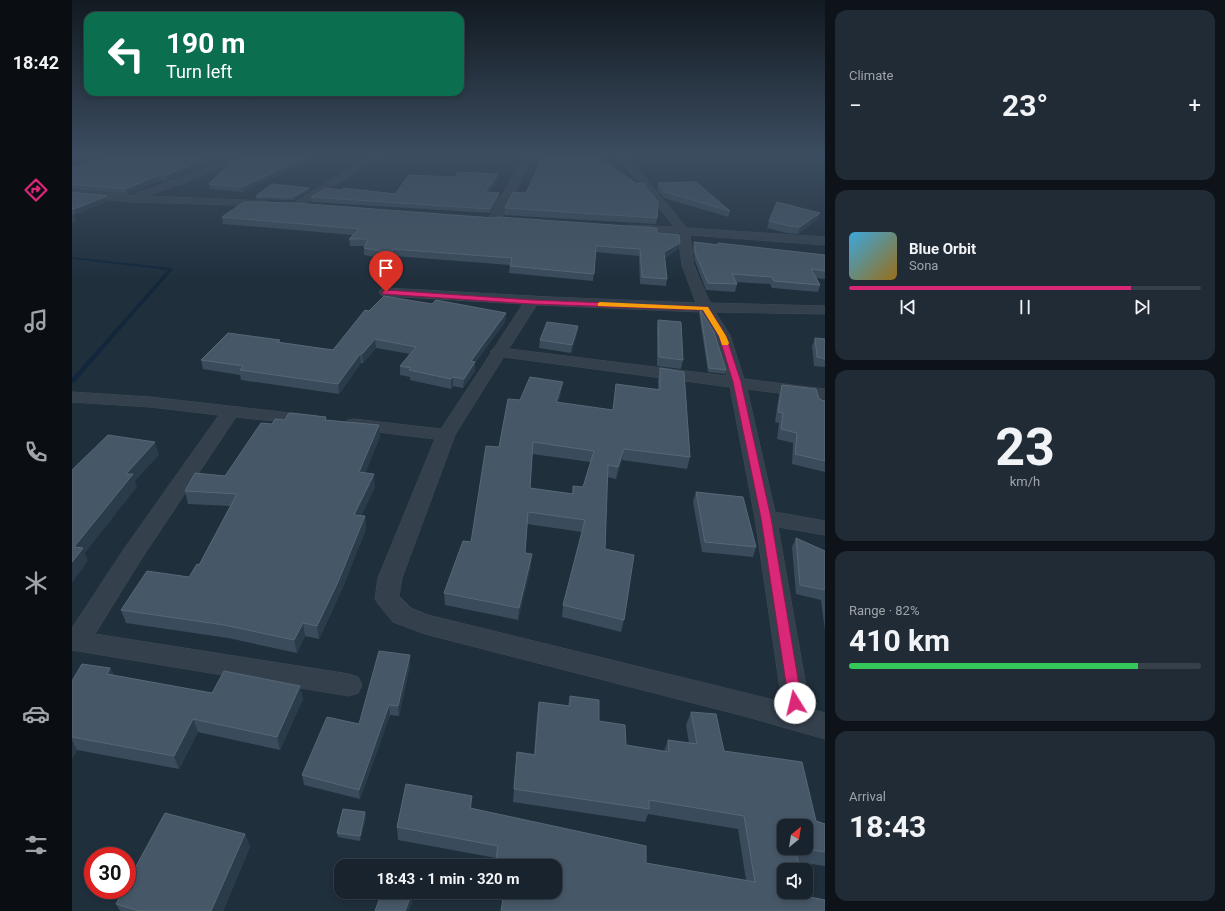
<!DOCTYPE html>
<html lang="en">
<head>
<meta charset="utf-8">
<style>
	:root { --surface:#18232d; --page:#212b35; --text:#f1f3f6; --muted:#9fa4aa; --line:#364049; --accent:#db2777 }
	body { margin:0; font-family:Roboto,sans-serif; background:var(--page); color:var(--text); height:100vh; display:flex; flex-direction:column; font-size:15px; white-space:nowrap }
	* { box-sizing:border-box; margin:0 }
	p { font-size:13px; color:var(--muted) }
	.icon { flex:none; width:22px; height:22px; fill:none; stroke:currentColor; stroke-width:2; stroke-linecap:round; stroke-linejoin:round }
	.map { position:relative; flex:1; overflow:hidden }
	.side { display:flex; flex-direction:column; gap:10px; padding:10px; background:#0d1319; width:400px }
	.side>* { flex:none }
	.guide { position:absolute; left:12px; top:12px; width:380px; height:84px; border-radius:12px; box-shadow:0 2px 6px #0003,0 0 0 1px var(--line); background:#0b6e4f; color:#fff; overflow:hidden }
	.needle { width:26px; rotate:30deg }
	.tools { position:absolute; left:705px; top:819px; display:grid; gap:8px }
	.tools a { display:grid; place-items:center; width:36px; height:36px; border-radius:8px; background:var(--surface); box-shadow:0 2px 6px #0003,0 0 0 1px var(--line); font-size:20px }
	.speed { position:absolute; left:12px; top:847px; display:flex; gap:8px; font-size:20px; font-weight:700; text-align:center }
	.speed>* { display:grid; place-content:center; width:52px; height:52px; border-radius:50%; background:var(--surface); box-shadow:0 2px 6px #0003,0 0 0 1px var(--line); line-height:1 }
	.speed .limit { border:6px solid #d22; background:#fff; color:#111 }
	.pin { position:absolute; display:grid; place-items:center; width:34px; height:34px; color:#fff; margin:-41px -17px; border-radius:50% 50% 50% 0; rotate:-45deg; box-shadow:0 0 4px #0007 }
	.pin .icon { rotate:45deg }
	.me { position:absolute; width:44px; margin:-22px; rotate:351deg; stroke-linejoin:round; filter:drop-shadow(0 0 3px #0008) }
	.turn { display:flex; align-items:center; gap:14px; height:84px; padding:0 16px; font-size:18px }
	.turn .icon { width:52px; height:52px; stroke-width:2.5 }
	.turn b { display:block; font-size:28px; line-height:34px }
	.big { font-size:30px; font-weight:700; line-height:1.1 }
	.side .tile { flex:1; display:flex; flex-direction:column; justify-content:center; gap:6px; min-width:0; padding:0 14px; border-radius:12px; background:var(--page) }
	.side .dial { align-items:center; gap:0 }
	.dial b { font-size:52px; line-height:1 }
	.song { display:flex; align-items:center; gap:12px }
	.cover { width:48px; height:48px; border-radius:6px; background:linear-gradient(135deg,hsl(200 70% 55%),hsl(40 70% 35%)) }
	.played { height:4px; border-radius:2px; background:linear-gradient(90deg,var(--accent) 80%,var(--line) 80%) }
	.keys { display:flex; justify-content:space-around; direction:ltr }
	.heat { display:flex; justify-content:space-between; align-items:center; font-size:22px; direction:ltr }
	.charge { height:6px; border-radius:3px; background:linear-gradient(90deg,#34c759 82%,var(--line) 0) }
	.trip { position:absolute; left:262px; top:859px; width:228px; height:40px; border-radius:12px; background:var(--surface); box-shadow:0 2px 6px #0003,0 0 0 1px var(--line); font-weight:700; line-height:40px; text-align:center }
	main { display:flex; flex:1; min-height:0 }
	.menu { display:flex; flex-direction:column; width:72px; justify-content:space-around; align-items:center; background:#0a0e12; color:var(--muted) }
	.menu .icon { width:28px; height:28px }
	.menu .current { color:var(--accent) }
	.menu b { font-size:18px; color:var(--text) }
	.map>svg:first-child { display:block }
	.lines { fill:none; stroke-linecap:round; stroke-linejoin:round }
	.stream { fill:#12273b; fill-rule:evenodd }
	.street-casing { stroke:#404c58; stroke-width:1 }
	.street { fill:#34404c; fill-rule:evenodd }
	.wall { fill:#3a4b5b; fill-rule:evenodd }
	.shaded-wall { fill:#2a3b4a }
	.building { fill:#465767; stroke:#576776; fill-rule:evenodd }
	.route { fill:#db2777; stroke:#8e194d }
	.slow { fill:#f59e0b }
</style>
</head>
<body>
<main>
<nav class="menu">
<b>18:42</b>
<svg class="icon current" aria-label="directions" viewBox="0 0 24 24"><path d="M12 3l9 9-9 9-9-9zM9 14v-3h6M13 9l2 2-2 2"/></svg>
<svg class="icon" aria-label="music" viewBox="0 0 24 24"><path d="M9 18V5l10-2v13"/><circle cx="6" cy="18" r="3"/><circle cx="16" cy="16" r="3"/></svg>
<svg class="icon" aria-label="phone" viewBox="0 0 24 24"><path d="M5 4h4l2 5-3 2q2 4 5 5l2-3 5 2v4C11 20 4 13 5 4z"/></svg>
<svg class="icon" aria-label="climate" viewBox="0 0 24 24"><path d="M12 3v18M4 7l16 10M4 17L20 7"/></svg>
<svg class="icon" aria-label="car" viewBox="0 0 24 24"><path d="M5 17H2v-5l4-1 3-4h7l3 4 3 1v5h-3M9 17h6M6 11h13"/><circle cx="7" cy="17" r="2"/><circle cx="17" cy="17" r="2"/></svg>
<svg class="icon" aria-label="filters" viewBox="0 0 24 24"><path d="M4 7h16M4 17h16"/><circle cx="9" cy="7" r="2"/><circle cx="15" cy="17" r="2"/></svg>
</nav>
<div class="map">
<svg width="753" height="911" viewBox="0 0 753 911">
	<rect width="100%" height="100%" fill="#202f3c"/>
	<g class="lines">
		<path class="stream" d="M0 257 99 268 101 269 3 382 0 383V378L96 270 0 259Z"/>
		<defs>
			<path id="street" d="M162 155H174L172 157 110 184 74 196 195 201 199 202 200 204 199 206 57 202 0 196V190L64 196V193L102 180Z
				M300 155H311L228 207 224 208 219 205Z
				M453 155H463L428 220 422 223 418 222 416 220Z
				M545 155H554L615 228 753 237V245L618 235 622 265 638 303 753 306V314L643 312 658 335 672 379 753 389V399L675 389 703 512 753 521V535L706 527 738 709 753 713V739L672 716 353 634 321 622 307 605 303 599 306 578 363 439 282 429 276 428 273 424 276 420 282 419 369 429 419 353 418 352 422 348 451 304 314 296 309 295 307 292 309 289 314 288 478 297 624 303 610 265 606 235 559 231 555 230 553 228 555 226 559 225 602 227ZM465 305 628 312 642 335 655 376 437 349ZM432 357 658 387 683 518 710 702 356 615 339 608 327 596 330 578 383 435Z
				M0 392 78 397 245 416 248 420 245 424 239 425 164 417 68 561 23 634 277 674 286 677 290 685 286 693 277 696 0 650V628L52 549 147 415 78 407 0 402Z"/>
		</defs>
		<use href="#street" class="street-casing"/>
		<use href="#street" class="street"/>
	</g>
	<path class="wall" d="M154 155 93 181 88 180 55 194 0 189V168Z
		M168 155 171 192 138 189 137 184Z
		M472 155H532L531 161 585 218 584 224 432 215 433 208 454 193Z
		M426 174V178L416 193H427V198L418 213 240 202 239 197 323 194 383 177Z
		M586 183 658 211 656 217 592 198 585 189Z
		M237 188V191L222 200 185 199 184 196Z
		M0 193 36 201 2 214 4 221 0 223Z
		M150 217 585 233 606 249 593 258 595 279 594 286 568 284 567 256 524 252 521 281 437 273 438 265 322 256 321 257 308 258 292 255V248L293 246H278L277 239 281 235 151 224Z
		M746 219 726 234 715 233 695 228 697 221Z
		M622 242 753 255V279L744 278 748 285 746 292 700 288 698 284 663 282 665 284 663 292 634 290 623 261 621 249Z
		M360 304 434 313 433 322 403 363V371L391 388 381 386 379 389 338 380V377L328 375V366L338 354 304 348 291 363H289L267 394 169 380 168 375 131 369 129 360 208 340V343L261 350 297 311Z
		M628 309 654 370 653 374 636 372 627 313Z
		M586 320 611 360 609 369 585 366V328Z
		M506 326 505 334 499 353 467 348 468 340Z
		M743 338 753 339V367L742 366 740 346Z
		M588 368 618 457 615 469 550 460 544 479 535 477 533 549 552 620 549 632 490 617 491 605 510 532 455 524 453 553 459 566 446 620 373 605 372 593 399 542 427 447 448 400 489 393 486 403 541 410 544 384 586 389V379ZM460 454 519 462 511 487 501 486 500 494 458 488Z
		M710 385 747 399 753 401V472L720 464 721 443 705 439 707 423 703 422 707 395Z
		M213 420H255L307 425 308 437 293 473 303 487 289 516H293L294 529 268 594 247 639 233 636 225 653 156 638 54 623 49 610 117 577 127 565 158 506 116 504 113 491 153 476 200 424Z
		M624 492 684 547 681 557 630 552 621 502Z
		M724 538 753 551V631L749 600 724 594 720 547Z
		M338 665 327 716 318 715 288 799 232 785 230 775 287 724Z
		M38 668 42 675 140 693 228 686 231 699 208 750 126 732 107 769 5 750 0 759V681Z
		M498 696 527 721 554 745 592 751 596 740 617 743 614 725 619 712 652 751 744 821 753 824V866L726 862 712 892 483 866H423L424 858 326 840 325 827 400 796V809L574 863 674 880 666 829 576 814 573 822 441 802 445 752 462 754 465 716 467 702 496 706ZM734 826V848H712Z
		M294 817 288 841 266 837 265 833Z
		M173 834 178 847 151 911H48L44 904Z"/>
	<path class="shaded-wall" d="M11 155H23L0 165V159Z
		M142 155H154L93 181 92 176Z
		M240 155H250L171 192 170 187Z
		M426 174V178L413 197V192Z
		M87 175 88 180 55 194 54 189Z
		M237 188V191L222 200 221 197Z
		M427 193V198L418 213V209Z
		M35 196 36 201 4 215 2 209Z
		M748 213 746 219 726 234 728 227Z
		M2 214 4 221 0 223V215Z
		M608 243 606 249 591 259 592 252Z
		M321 249 322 256 321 257Z
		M434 313 433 322 403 363V371L391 388 392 379 399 361Z
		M506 326 505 334 499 353 500 345Z
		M303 339 304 348 291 363 290 354Z
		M288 354 289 363 267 394 266 384Z
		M381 377V386L379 389V379Z
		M491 382 489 393 482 413 484 402Z
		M307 425 308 437 289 484 287 472Z
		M83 442 87 455 63 481 65 487 13 553 16 561 0 583V562L2 547 54 474Z
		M552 449 550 460 544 479 546 467Z
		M302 474 303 487 284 527 282 515Z
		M293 516 294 529 268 594 247 639 245 626Z
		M460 554 459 566 446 620 447 608Z
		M231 623 233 636 225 653 222 640Z
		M338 655V665L327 716 326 706Z
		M38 668 45 681 35 674Z
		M228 686 231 699 208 750 205 737Z
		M317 705 318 715 288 799 287 790Z
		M121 719 126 732 107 769 102 756Z
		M0 740 5 750 0 759Z
		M400 796V809L398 808Z
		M293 812 294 817 288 841V836Z
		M173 834 178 847 151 911H139Z
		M340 892 341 899 337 911H333Z"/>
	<path class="building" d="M0 155H11L0 159Z
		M34 155H142L92 176 87 175 54 189 0 184V168Z
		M168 155H240L170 187 137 184 165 157Z
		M472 155H531L530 160 565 184 571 183 586 202 585 218 433 208 441 192 454 193Z
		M386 172 426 174 413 192 427 193 418 209 239 197 254 188 269 190 272 188 323 194 337 175 383 177Z
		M624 182 658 211 593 192 586 183Z
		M200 184 237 188 221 197 184 196Z
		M0 192 35 196 2 209H0Z
		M172 202 223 203 422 218 426 217 585 228V233L607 235 608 243 592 252 595 279 570 277 568 249 524 246 522 274 438 266 440 258 321 249V251H308L292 248 296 239H277L287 229 150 217Z
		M705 202 748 213 728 227 717 226 697 221Z
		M622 242 646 245V243L753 255V271L739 269 748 285 702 281 700 277 660 274 665 284 636 283 624 255Z
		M312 296 360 304 364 300 434 313 399 361 403 362 392 379 381 377 379 379 337 370 339 368 328 366 344 347 303 339 290 354H288L266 384 168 370 171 366 129 360 156 333 208 340 205 342 261 350 293 310 297 311Z
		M628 309 642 332 654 370 637 368Z
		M586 320 609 322 611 360 587 357Z
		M475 322 506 326 500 345 468 340Z
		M743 338 753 339V359L745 357Z
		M588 368 612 372 618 457 552 449 546 467 536 465 533 549 562 555 552 620 491 605 513 520 456 512 453 553 460 554 447 608 372 593 391 541 399 542 414 446 427 447 436 399 448 400 458 377 491 382 484 402 541 410 544 384 588 390ZM461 442 522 451 511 487 501 486V494L458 488Z
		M710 385 744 389 747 399 753 401V461L723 454 725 433 709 429 711 413 706 412Z
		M219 413 254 417 253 420 307 425 287 472 302 474 282 515 293 516 266 582 245 626 231 623 222 640 152 625 49 610 75 571 117 577 125 564 127 565 165 494 113 491 123 473 153 476 189 423 200 424 203 419 213 420 216 414Z
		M36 435 83 442 54 474H61L2 547 11 548 0 562V470Z
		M624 492 671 497 684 547 633 542Z
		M724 538 753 551V590L728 585Z
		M307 651 338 655 326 706 317 705 287 790 230 775 255 717 287 724Z
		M10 664 38 668 35 674 140 693 152 671 228 686 205 737 121 719 102 756 0 737V681Z
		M498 696 527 700V721L553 725 554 745 597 752 596 740 625 744 619 712 644 714 652 751 730 762 744 821 753 824V852L727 848H734V826H712V848H723L728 870H712V892H732L733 896 753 900V911H429L432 892H483V866H428L423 865 426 846 325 827 334 784 400 796 398 808 574 846V863L683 882 672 816 577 800V809L442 789 445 752 463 755 467 702 498 706Z
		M271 809 293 812 288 836 265 833Z
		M93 813 173 834 139 911H67L44 904 51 890H55V883Z
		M310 892H340L333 911H303Z"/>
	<linearGradient id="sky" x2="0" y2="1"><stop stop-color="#121a21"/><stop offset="0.55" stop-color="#3c4d61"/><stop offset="1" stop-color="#3c4d61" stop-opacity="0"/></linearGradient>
	<rect width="753" height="282" fill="url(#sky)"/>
	<path class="route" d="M314 290 460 300 636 307 654 336 669 382 699 518 730 703 728 707 723 709 719 707 717 703 689 518 661 382 647 336 631 310 460 304 311 294 310 292Z"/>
	<path class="slow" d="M528 302 636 307 654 336 657 343 656 345H650L647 336 631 310 526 306V303Z"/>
</svg>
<div class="tools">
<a><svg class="needle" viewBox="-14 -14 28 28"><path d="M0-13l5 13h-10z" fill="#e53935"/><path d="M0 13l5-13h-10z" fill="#9fa4aa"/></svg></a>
<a><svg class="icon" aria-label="sound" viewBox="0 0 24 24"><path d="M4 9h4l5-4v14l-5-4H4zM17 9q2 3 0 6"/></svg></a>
</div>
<div class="speed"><div class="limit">30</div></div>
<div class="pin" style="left:314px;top:292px;background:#d93025"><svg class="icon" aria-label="arrive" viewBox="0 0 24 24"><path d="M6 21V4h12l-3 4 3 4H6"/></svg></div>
<svg class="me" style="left:723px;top:703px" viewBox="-20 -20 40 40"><circle r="19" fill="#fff"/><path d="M0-13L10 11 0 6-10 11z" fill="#db2777"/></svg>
<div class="trip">18:43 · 1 min · 320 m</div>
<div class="guide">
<div class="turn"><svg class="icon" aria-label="left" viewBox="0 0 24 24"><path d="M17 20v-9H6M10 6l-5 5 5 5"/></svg><div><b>190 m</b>Turn left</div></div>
</div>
</div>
<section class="side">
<div class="tile"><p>Climate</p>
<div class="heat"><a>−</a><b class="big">23°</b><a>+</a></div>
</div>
<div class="tile">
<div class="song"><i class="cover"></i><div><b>Blue Orbit</b><p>Sona</p></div></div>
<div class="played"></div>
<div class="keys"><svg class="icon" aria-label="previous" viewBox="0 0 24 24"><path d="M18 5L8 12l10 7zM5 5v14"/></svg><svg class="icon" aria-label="pause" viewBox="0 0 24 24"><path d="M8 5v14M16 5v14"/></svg><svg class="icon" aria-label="next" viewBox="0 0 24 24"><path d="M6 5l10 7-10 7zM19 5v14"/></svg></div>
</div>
<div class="tile dial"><b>23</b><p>km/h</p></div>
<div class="tile"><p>Range · 82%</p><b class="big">410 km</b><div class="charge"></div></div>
<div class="tile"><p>Arrival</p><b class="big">18:43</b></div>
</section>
</main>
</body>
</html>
